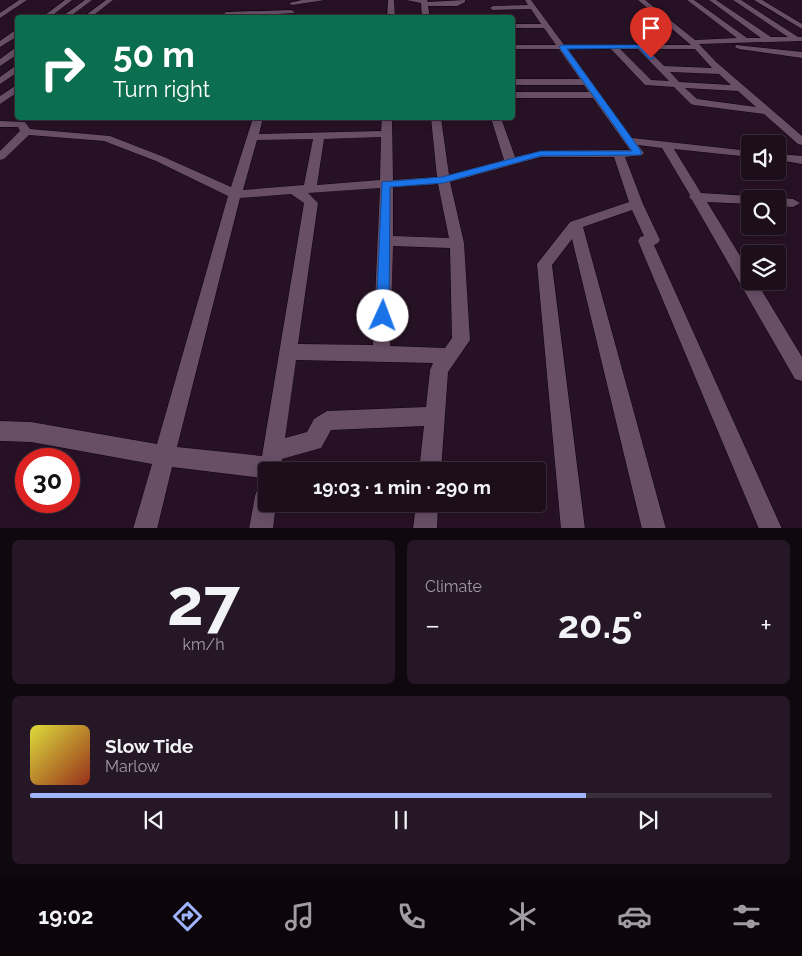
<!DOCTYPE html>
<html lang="en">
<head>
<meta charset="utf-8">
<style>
	:root { --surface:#1d0e1c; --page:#251725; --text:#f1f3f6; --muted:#a09ca3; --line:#3b2e3b; --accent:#a0b3fd }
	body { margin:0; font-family:Raleway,sans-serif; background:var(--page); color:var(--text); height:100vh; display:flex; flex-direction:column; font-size:19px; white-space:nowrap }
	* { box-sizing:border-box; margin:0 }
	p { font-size:16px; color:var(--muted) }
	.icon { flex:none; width:28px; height:28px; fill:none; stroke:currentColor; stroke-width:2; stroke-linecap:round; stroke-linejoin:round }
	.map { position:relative; height:528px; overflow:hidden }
	.panel { display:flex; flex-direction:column; gap:12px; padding:12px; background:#10080f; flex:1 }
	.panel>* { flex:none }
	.banner { position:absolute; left:15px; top:15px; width:500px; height:105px; border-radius:5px; box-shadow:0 2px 12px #0003,0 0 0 1px var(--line); background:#0b6e4f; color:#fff; overflow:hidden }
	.buttons { position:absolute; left:741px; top:135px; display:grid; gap:10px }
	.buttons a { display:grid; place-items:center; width:45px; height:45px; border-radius:5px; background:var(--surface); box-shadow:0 2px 12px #0003,0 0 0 1px var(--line); font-size:25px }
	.speed { position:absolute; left:15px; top:448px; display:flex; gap:10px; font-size:25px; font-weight:700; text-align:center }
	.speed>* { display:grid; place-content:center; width:65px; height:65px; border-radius:50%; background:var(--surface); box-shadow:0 2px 12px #0003,0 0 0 1px var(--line); line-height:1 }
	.speed .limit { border:8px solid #d22; background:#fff; color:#111 }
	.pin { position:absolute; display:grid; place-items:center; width:42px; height:42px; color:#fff; margin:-51px -21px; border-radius:50% 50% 50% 0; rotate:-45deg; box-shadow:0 0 5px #0007 }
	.pin .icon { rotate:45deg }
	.me { position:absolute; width:55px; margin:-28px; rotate:2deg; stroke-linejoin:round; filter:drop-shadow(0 0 4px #0008) }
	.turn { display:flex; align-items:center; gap:18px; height:105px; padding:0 15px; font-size:22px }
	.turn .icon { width:65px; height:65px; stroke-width:2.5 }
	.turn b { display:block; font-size:35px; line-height:42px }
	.big { font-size:38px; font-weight:700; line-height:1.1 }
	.panel .tile { flex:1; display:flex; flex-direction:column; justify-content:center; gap:8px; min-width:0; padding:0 18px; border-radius:8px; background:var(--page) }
	.panel .dial { align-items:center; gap:0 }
	.dial b { font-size:65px; line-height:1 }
	.song { display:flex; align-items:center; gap:15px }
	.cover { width:60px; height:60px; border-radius:8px; background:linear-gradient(135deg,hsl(60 70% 55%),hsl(10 70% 35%)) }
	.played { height:5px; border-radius:2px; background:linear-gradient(90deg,var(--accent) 75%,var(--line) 75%) }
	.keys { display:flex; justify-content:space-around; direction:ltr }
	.heat { display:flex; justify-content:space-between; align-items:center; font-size:28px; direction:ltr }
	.panel .tiles { flex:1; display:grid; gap:12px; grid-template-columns:1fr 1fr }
	.tile:last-child { grid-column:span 2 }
	.trip { position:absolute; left:258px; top:462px; width:288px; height:50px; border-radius:5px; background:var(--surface); box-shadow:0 2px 12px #0003,0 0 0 1px var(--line); font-weight:700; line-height:50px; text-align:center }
	.tab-bar { display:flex; height:80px; justify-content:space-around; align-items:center; background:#0c060b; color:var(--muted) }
	.tab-bar .icon { width:35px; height:35px }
	.tab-bar .selected { color:var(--accent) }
	.tab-bar b { font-size:22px; color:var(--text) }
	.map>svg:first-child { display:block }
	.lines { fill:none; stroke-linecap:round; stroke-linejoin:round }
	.minor-casing { stroke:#0f010e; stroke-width:1 }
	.minor { fill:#684f66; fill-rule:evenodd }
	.route { fill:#1a73e8; stroke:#114b97 }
</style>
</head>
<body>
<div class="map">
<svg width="802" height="529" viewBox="0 0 802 529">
	<rect width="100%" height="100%" fill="#271225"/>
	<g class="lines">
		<defs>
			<path id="minor" d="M19 0H27L0 18V13Z
				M65 0H72L49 18H41Z
				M85 0H92L68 18H60Z
				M106 0H113L90 18H82Z
				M302 0H325L292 5 289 3Z
				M388 0H394L395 18H387Z
				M406 0H427L428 2 465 0V2L457 6H428L430 18H422L421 3Z
				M525 0H531L564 45H691L638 0H645L695 40 737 38 687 0H694L747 38H761L709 0H716L771 37H788L733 0H741L798 37H802V41L699 44 716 62 802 136V145L798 144 764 114 694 105 691 104 674 87 645 85 611 49H568L632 138 750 151V157L674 149 701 193 750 196 756 199H750V204L707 202 750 272V281H756L802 357V381L795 379 692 200 689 197 690 195 662 148 638 145 644 153 642 155 625 157 643 204 660 240 658 243 654 245 782 529H759L638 241 640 237 644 236 632 210 583 227 666 529H642L572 239 552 265 585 529H561L537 264 570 222 629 202 614 157H541L450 182 464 243 470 340 448 372 441 471H419L424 426 331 430 321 448 282 459 281 471H266V480L262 478 172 467 157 529H133L152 464 31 442 0 441V421L31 422 157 444 228 196 156 161 104 141 29 135 4 159 0 160V151L20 131 18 127H0V121L25 122 30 129 110 136 164 157 231 187 253 118H263L259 134 381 131 382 118H392L393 180 437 177 431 118H441L449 175 504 160 491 118H501L515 157 541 151 630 150 593 98H512V92H589L584 85H512V79H580L559 49H512V45H556L544 28H512V24H541L531 9 493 10 490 8 493 6 528 5ZM620 49H638L669 81 651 80ZM647 49H695L712 68 664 66ZM670 72 719 74 731 85 679 82ZM685 88 738 91 756 107 697 99ZM381 137 380 180 317 185 324 139ZM313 139 304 185 243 190 257 140ZM438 184 449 238 393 236V187ZM380 188 373 345 298 344 318 203 308 193ZM291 194 304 203 262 456 177 447 240 198ZM393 246 450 248 452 338 445 348 390 346ZM296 360 433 363 430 370 426 407 327 411 314 419 307 432 285 438Z
				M754 0H762L802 24V29Z
				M291 10 295 12 293 13 220 18 226 12Z
				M14 31H18V36L0 47V41Z
				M736 45 802 52V58L739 49 735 47Z
				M15 48H18V54L0 66V59Z
				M18 64V72L0 84V77Z
				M18 84V92L0 104V96Z
				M778 154 802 156V164L778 160Z
				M778 198 793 199 800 203 793 207 778 206V199H775Z
				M266 485V504H276L273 529H249L255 496 258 488Z
				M416 504H438L437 529H413Z"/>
		</defs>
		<use href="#minor" class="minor-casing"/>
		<use href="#minor" class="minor"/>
	</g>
	<path class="route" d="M640 45 653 56V59H649L639 48 567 49 641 151V155L541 156 443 183 390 187 389 316 387 319H378L376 316 382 182 442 177 541 151H632L559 47 562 45Z"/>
</svg>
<div class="buttons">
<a><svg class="icon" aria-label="sound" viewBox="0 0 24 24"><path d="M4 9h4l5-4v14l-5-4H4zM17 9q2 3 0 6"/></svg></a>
<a><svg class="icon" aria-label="search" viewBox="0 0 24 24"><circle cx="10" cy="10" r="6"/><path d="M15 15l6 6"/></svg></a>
<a><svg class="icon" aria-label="layers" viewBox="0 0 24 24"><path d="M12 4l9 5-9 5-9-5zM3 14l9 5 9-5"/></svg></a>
</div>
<div class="speed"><div class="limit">30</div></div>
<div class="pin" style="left:651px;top:58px;background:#d93025"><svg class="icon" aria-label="arrive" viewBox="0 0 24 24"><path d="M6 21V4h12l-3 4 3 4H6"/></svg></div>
<svg class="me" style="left:383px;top:316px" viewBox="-20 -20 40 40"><circle r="19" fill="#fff"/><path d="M0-13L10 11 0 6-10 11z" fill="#1a73e8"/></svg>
<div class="trip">19:03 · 1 min · 290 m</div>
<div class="banner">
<div class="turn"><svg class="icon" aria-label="right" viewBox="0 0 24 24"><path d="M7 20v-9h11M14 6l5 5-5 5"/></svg><div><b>50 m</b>Turn right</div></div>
</div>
</div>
<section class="panel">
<div class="tiles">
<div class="tile dial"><b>27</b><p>km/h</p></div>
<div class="tile"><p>Climate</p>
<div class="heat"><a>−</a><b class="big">20.5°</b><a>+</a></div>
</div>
<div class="tile">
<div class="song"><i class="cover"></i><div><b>Slow Tide</b><p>Marlow</p></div></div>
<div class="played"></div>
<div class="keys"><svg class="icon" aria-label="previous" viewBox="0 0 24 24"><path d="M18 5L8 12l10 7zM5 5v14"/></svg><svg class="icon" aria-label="pause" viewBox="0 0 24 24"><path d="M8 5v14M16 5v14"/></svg><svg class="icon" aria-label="next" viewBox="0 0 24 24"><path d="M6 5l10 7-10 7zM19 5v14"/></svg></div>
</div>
</div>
</section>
<nav class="tab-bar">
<b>19:02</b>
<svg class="icon selected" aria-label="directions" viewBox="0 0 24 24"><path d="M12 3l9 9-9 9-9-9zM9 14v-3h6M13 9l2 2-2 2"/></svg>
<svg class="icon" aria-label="music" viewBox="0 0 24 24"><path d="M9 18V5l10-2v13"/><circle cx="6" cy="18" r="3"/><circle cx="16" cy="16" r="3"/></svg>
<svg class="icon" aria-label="phone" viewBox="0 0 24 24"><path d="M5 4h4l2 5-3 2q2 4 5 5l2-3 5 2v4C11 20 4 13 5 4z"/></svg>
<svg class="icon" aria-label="climate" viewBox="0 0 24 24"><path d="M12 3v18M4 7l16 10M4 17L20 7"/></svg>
<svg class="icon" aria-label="car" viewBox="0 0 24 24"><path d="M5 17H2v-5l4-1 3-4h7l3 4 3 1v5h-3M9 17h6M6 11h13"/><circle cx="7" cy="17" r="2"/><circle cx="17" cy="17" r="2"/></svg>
<svg class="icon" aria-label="filters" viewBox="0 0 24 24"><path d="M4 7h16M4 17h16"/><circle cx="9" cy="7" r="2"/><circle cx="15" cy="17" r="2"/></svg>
</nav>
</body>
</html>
